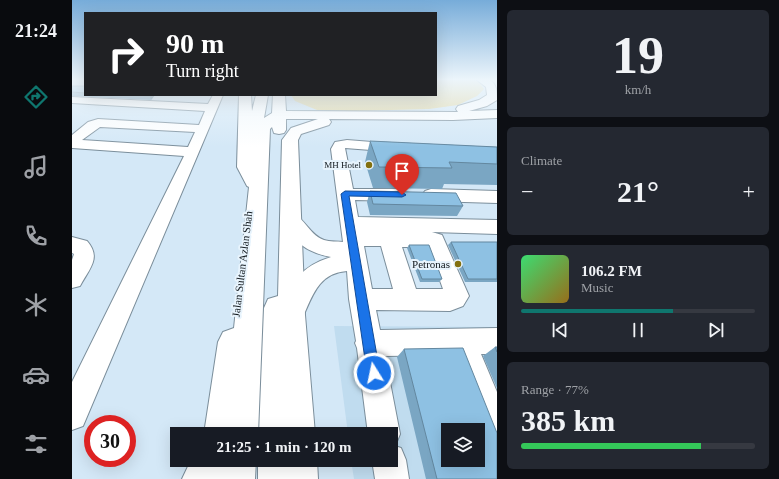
<!DOCTYPE html>
<html lang="en">
<head>
<meta charset="utf-8">
<style>
	:root { --surface:#171b24; --page:#242831; --text:#f1f3f6; --muted:#9ea1a6; --line:#363941; --accent:#0f766e }
	body { margin:0; font-family:"Times New Roman",serif; background:var(--page); color:var(--text); height:100vh; display:flex; flex-direction:column; font-size:15px; white-space:nowrap }
	* { box-sizing:border-box; margin:0 }
	p { font-size:13px; color:var(--muted) }
	.icon { flex:none; width:22px; height:22px; fill:none; stroke:currentColor; stroke-width:2; stroke-linecap:round; stroke-linejoin:round }
	.map { position:relative; flex:1; overflow:hidden }
	.side { display:flex; flex-direction:column; gap:10px; padding:10px; background:#0d0f14; width:282px }
	.side>* { flex:none }
	.guide { position:absolute; left:12px; top:12px; width:353px; height:84px; border-radius:0px; box-shadow:0 4px 16px #0002; background:#202124; color:#fff; overflow:hidden }
	.tools { position:absolute; left:369px; top:423px; display:grid; gap:8px }
	.tools a { display:grid; place-items:center; width:44px; height:44px; border-radius:0px; background:var(--surface); box-shadow:0 4px 16px #0002; font-size:20px }
	.speed { position:absolute; left:12px; top:415px; display:flex; gap:8px; font-size:20px; font-weight:700; text-align:center }
	.speed>* { display:grid; place-content:center; width:52px; height:52px; border-radius:50%; background:var(--surface); box-shadow:0 4px 16px #0002; line-height:1 }
	.speed .limit { border:6px solid #d22; background:#fff; color:#111 }
	.pin { position:absolute; display:grid; place-items:center; width:34px; height:34px; color:#fff; margin:-41px -17px; border-radius:50% 50% 50% 0; rotate:-45deg; box-shadow:0 0 4px #0007 }
	.pin .icon { rotate:45deg }
	.me { position:absolute; width:44px; margin:-22px; rotate:350deg; stroke-linejoin:round; filter:drop-shadow(0 0 3px #0008) }
	.turn { display:flex; align-items:center; gap:14px; height:84px; padding:0 16px; font-size:18px }
	.turn .icon { width:52px; height:52px; stroke-width:2.5 }
	.turn b { display:block; font-size:28px; line-height:34px }
	.big { font-size:30px; font-weight:700; line-height:1.1 }
	.side .widget { flex:1; display:flex; flex-direction:column; justify-content:center; gap:6px; min-width:0; padding:0 14px; border-radius:6px; background:var(--page) }
	.side .dial { align-items:center; gap:0 }
	.dial b { font-size:52px; line-height:1 }
	.song { display:flex; align-items:center; gap:12px }
	.cover { width:48px; height:48px; border-radius:6px; background:linear-gradient(135deg,hsl(140 70% 55%),hsl(40 70% 35%)) }
	.played { height:4px; border-radius:2px; background:linear-gradient(90deg,var(--accent) 65%,var(--line) 65%) }
	.keys { display:flex; justify-content:space-around; direction:ltr }
	.heat { display:flex; justify-content:space-between; align-items:center; font-size:22px; direction:ltr }
	.charge { height:6px; border-radius:3px; background:linear-gradient(90deg,#34c759 77%,var(--line) 0) }
	.trip { position:absolute; left:98px; top:427px; width:228px; height:40px; border-radius:0px; background:var(--surface); box-shadow:0 4px 16px #0002; font-weight:700; line-height:40px; text-align:center }
	main { display:flex; flex:1; min-height:0 }
	.tabs { display:flex; flex-direction:column; width:72px; justify-content:space-around; align-items:center; background:#090b0e; color:var(--muted) }
	.tabs .icon { width:28px; height:28px }
	.tabs .active { color:var(--accent) }
	.tabs b { font-size:18px; color:var(--text) }
	.map>svg:first-child { display:block }
	.built { fill:#c0dcef; fill-rule:evenodd }
	.green { fill:#e4d8a2 }
	.lines { fill:none; stroke-linecap:round; stroke-linejoin:round }
	.minor-casing { stroke:#7b8e9b; stroke-width:2 }
	.major-casing { stroke:#7b8e9b; stroke-width:2 }
	.minor { fill:#fff; fill-rule:evenodd }
	.major { fill:#fff; fill-rule:evenodd }
	.wall { fill:#7aa6c3 }
	.shaded-wall { fill:#63879f }
	.building { fill:#8ec1e3; stroke:#63879f; fill-rule:evenodd }
	.route { fill:#1a73e8; stroke:#114b97 }
	.poi-dot { fill:#83700f; stroke:#e8f4fd; stroke-width:1.5 }
	.labels { text-anchor:middle; dominant-baseline:central; stroke-width:4; stroke-linejoin:round; paint-order:stroke }
	.far-poi-label { font-size:9px; fill:#10171c; stroke:#e8f4fd; text-anchor:end }
	.street-label { font-size:11px; fill:#10171c; stroke:#e8f4fd }
	.poi-label { font-size:11px; fill:#10171c; stroke:#e8f4fd; text-anchor:end }
</style>
</head>
<body>
<main>
<nav class="tabs">
<b>21:24</b>
<svg class="icon active" aria-label="directions" viewBox="0 0 24 24"><path d="M12 3l9 9-9 9-9-9zM9 14v-3h6M13 9l2 2-2 2"/></svg>
<svg class="icon" aria-label="music" viewBox="0 0 24 24"><path d="M9 18V5l10-2v13"/><circle cx="6" cy="18" r="3"/><circle cx="16" cy="16" r="3"/></svg>
<svg class="icon" aria-label="phone" viewBox="0 0 24 24"><path d="M5 4h4l2 5-3 2q2 4 5 5l2-3 5 2v4C11 20 4 13 5 4z"/></svg>
<svg class="icon" aria-label="climate" viewBox="0 0 24 24"><path d="M12 3v18M4 7l16 10M4 17L20 7"/></svg>
<svg class="icon" aria-label="car" viewBox="0 0 24 24"><path d="M5 17H2v-5l4-1 3-4h7l3 4 3 1v5h-3M9 17h6M6 11h13"/><circle cx="7" cy="17" r="2"/><circle cx="17" cy="17" r="2"/></svg>
<svg class="icon" aria-label="filters" viewBox="0 0 24 24"><path d="M4 7h16M4 17h16"/><circle cx="9" cy="7" r="2"/><circle cx="15" cy="17" r="2"/></svg>
</nav>
<div class="map">
<svg width="425" height="479" viewBox="0 0 425 479">
	<rect width="100%" height="100%" fill="#d4e8f7"/>
	<path class="built" d="M262 326 425 327V479H282L279 460H319V434H276ZM376 430H406V460H376Z"/>
	<path class="green" d="M364 80H402L407 82 412 89 405 96 386 105 357 109 282 111 245 110 223 101 219 95H364Z"/>
	<g class="lines">
		<defs>
			<path id="minor" d="M141 95H151L11 426 0 430V382L112 156 0 148V135L16 122 26 119 127 125 133 111 0 103V97L136 104ZM28 127 123 132 116 147 10 140Z
				M275 140 325 144 330 145 332 148 330 151 325 152 273 148 281 189H325L331 191 334 195 331 199 325 201 283 200 286 217 425 220V234L360 232 370 235 397 296 391 306 378 311 304 310 308 330 425 328V354H409L425 392V445L414 440 382 355 313 356 328 434 323 446 329 448 334 460 337 479H303L300 460H319V434H296L285 348 283 343 284 341 277 299 275 271C246 273 240 297 230 319L221 322 212 319 209 311C221 282 227 267 259 257 233 252 221 241 209 219L211 214C231 209 234 234 252 240 258 242 265 241 271 242L259 149 263 142ZM292 246H309L321 289H300ZM330 247H356L371 289H344Z
				M359 189 425 191V203L359 201 353 199 350 195 353 191Z
				M0 237 15 241C30 258 17 269 8 286L0 288V260L2 254 0 253Z
				M119 460H156L147 479H110Z"/>
			<path id="major" d="M405 80H418C425 85 425 91 425 100L415 106 397 111 425 110V118L381 120 257 119 259 122 257 125 229 134 226 140 233 315 243 434H187L192 308 196 299 206 296 210 140 219 128 246 119H214V130L212 133 207 134 202 133 200 127 198 129 186 434H132L146 342 151 332 162 328 177 187 175 186 165 167 167 95H179L180 111 184 95H196L192 118 200 113 201 95H213L214 111 386 112 384 109 386 106 407 100 415 95 414 87Z
				M129 460H184L183 479H128Z
				M186 460H245L246 479H186Z"/>
		</defs>
		<use href="#minor" class="minor-casing"/>
		<use href="#major" class="major-casing"/>
		<use href="#minor" class="minor"/>
		<use href="#major" class="major"/>
	</g>
	<path class="wall" d="M0 86H13V95H83L79 100 0 96Z
		M298 141 425 147V185L372 184 370 189 301 188 293 162Z
		M298 191 391 206 385 216 298 215 295 202Z
		M379 242H425V282H393L376 245Z
		M337 245 370 279 367 282H348L335 248Z
		M423 347H425V388L411 356Z
		M332 349 425 479H354L325 357Z"/>
	<path class="shaded-wall" d="M79 95H83L79 100 78 96Z"/>
	<path class="building" d="M0 86H13V93L0 92Z
		M52 95H79L78 96Z
		M298 141 425 147V164L377 162 380 168 307 167Z
		M298 191 384 193 391 206 301 204Z
		M379 242H425V279H396Z
		M337 245H357L370 279H350Z
		M423 347H425V352Z
		M391 348 425 433V479H365L332 349ZM376 430H406V460H376Z"/>
	<linearGradient id="sky" x2="0" y2="1"><stop stop-color="#77acd9"/><stop offset="0.54" stop-color="#ecf5fb"/><stop offset="1" stop-color="#ecf5fb" stop-opacity="0"/></linearGradient>
	<rect width="425" height="147" fill="url(#sky)"/>
	<path class="route" d="M273 191 330 192 334 195 330 197 277 196 308 373 306 378 302 380 297 378 295 373 269 194Z"/>
	<g class="poi-dot">
		<circle cx="297" cy="165" r="4"/>
		<circle cx="386" cy="264" r="4"/>
	</g>
	<g class="labels">
		<g class="far-poi-label">
			<text x="289" y="165">MH Hotel</text>
		</g>
		<g class="street-label">
			<text transform="translate(170 264) rotate(-83)">Jalan Sultan Azlan Shah</text>
		</g>
		<g class="poi-label">
			<text x="378" y="264">Petronas</text>
		</g>
	</g>
</svg>
<div class="tools">
<a><svg class="icon" aria-label="layers" viewBox="0 0 24 24"><path d="M12 4l9 5-9 5-9-5zM3 14l9 5 9-5"/></svg></a>
</div>
<div class="speed"><div class="limit">30</div></div>
<div class="pin" style="left:330px;top:195px;background:#d93025"><svg class="icon" aria-label="arrive" viewBox="0 0 24 24"><path d="M6 21V4h12l-3 4 3 4H6"/></svg></div>
<svg class="me" style="left:302px;top:373px" viewBox="-20 -20 40 40"><circle r="17" fill="#1a73e8" stroke="#fff" stroke-width="3"/><path d="M0-11L8 9 0 5-8 9z" fill="#fff"/></svg>
<div class="trip">21:25 · 1 min · 120 m</div>
<div class="guide">
<div class="turn"><svg class="icon" aria-label="right" viewBox="0 0 24 24"><path d="M7 20v-9h11M14 6l5 5-5 5"/></svg><div><b>90 m</b>Turn right</div></div>
</div>
</div>
<section class="side">
<div class="widget dial"><b>19</b><p>km/h</p></div>
<div class="widget"><p>Climate</p>
<div class="heat"><a>−</a><b class="big">21°</b><a>+</a></div>
</div>
<div class="widget">
<div class="song"><i class="cover"></i><div><b>106.2 FM</b><p>Music</p></div></div>
<div class="played"></div>
<div class="keys"><svg class="icon" aria-label="previous" viewBox="0 0 24 24"><path d="M18 5L8 12l10 7zM5 5v14"/></svg><svg class="icon" aria-label="pause" viewBox="0 0 24 24"><path d="M8 5v14M16 5v14"/></svg><svg class="icon" aria-label="next" viewBox="0 0 24 24"><path d="M6 5l10 7-10 7zM19 5v14"/></svg></div>
</div>
<div class="widget"><p>Range · 77%</p><b class="big">385 km</b><div class="charge"></div></div>
</section>
</main>
</body>
</html>
